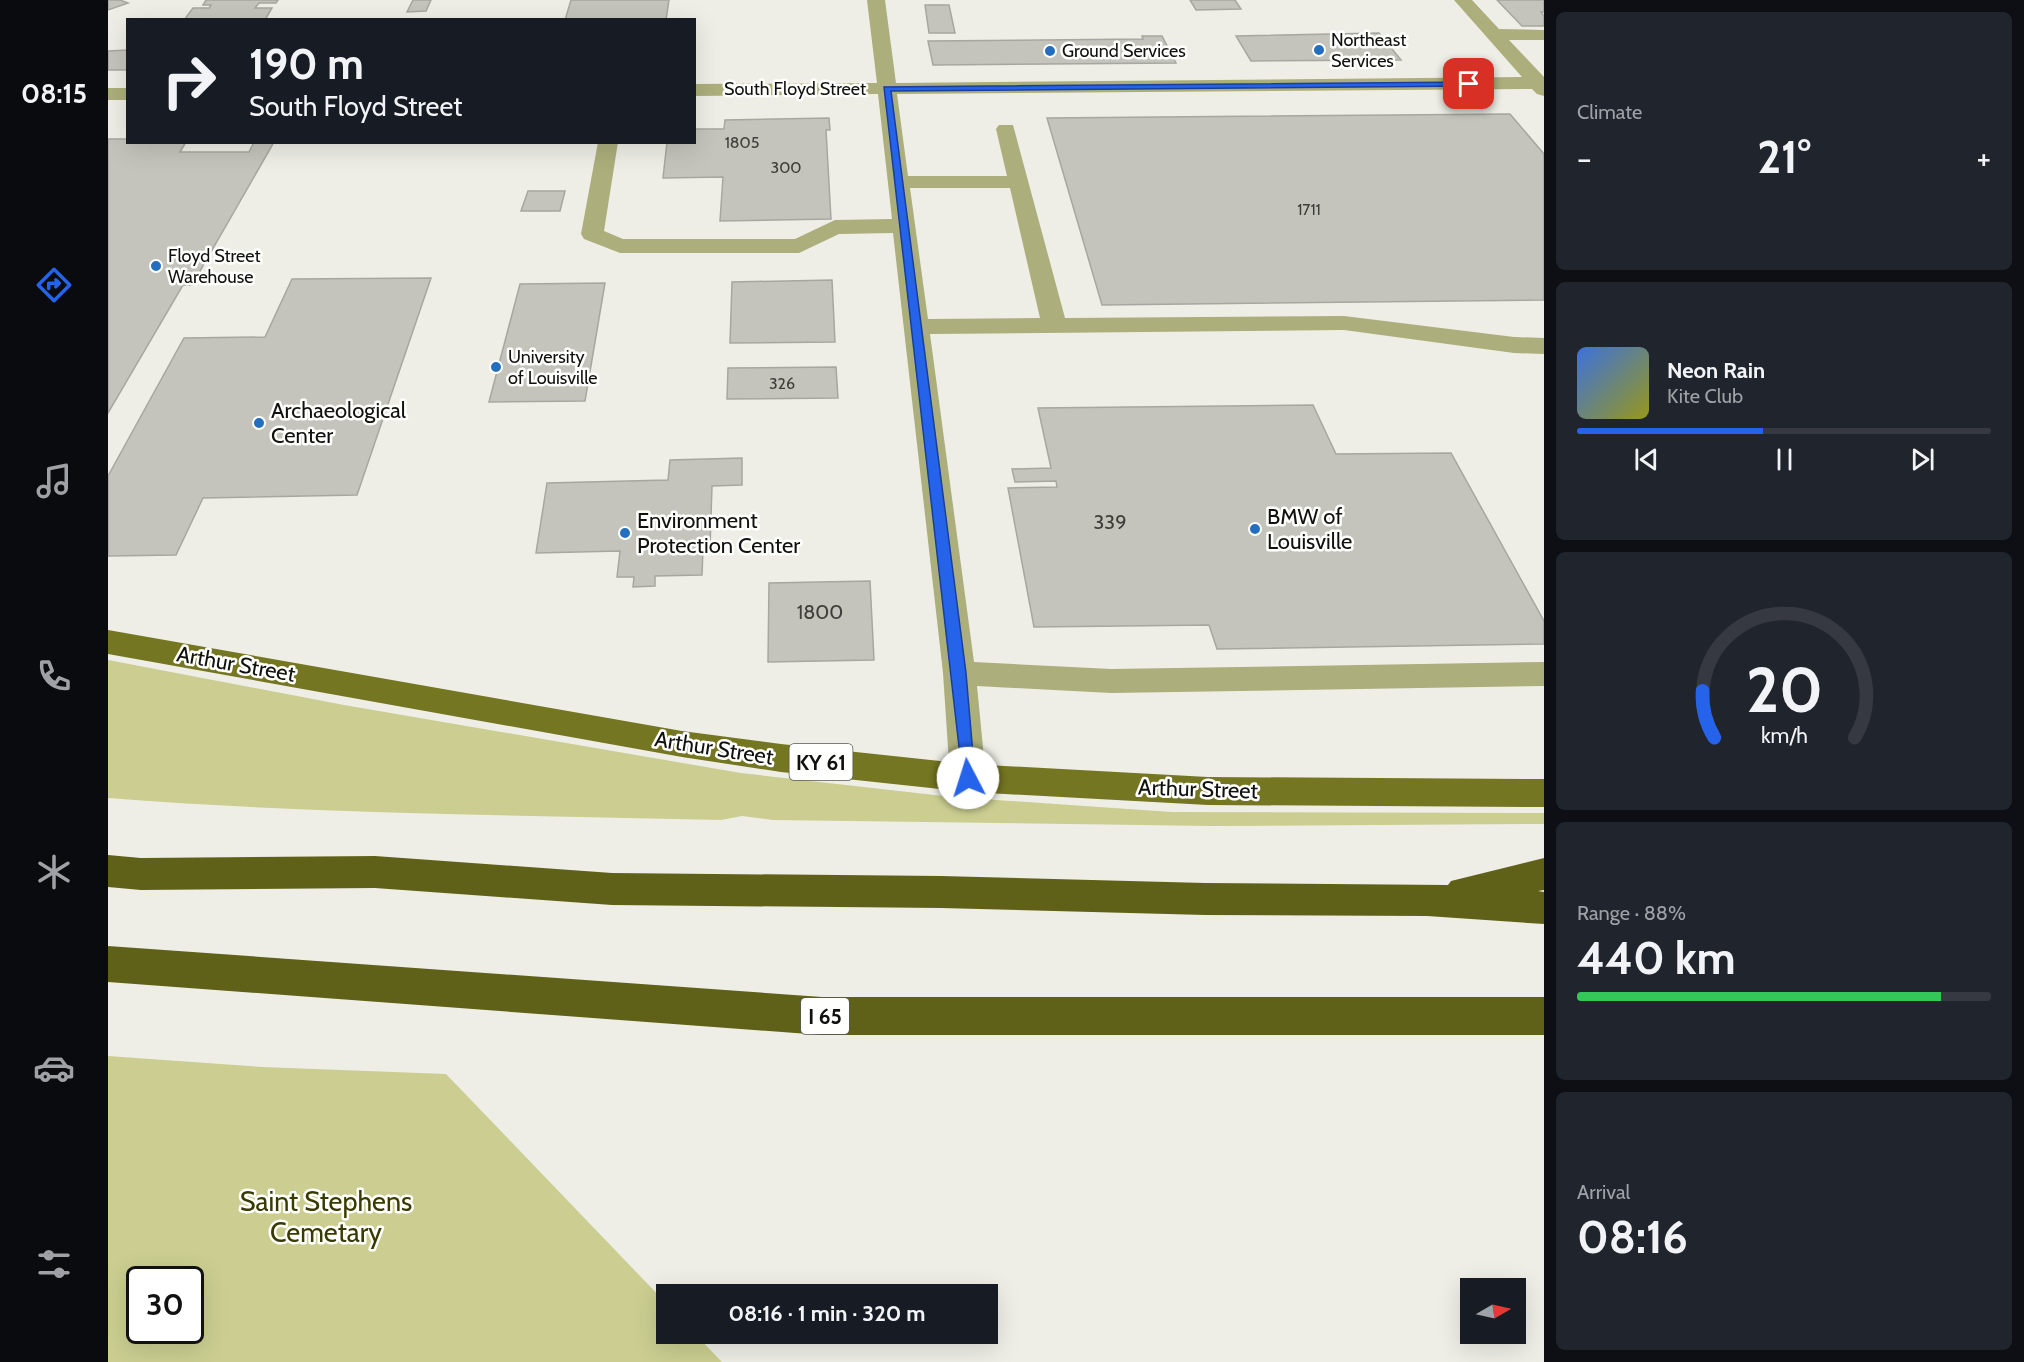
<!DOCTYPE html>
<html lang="en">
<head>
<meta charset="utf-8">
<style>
	:root { --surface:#171b24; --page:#20242c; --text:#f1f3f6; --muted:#9ea1a6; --line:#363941; --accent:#2563eb }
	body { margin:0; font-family:Cabin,sans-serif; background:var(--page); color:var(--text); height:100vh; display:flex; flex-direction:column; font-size:22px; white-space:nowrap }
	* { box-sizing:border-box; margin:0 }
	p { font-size:20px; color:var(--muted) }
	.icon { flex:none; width:33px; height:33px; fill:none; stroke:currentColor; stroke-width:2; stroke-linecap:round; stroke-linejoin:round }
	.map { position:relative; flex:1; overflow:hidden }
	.drawer { display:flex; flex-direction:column; gap:12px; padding:12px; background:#0d0f14; width:480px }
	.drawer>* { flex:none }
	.guide { position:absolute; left:18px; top:18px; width:570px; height:126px; border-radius:0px; box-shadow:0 6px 24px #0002; background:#171b24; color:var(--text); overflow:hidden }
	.needle { width:39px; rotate:81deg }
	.tools { position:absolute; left:1352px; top:1278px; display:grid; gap:12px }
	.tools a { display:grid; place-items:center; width:66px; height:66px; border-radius:0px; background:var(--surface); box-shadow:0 6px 24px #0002; font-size:30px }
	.speed { position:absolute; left:18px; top:1266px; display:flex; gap:12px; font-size:30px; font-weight:700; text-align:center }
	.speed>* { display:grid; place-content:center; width:78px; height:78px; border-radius:50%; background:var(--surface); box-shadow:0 6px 24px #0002; line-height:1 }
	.speed .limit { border:3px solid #111; border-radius:9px; background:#fff; color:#111 }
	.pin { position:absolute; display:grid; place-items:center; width:51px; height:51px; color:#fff; margin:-26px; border-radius:12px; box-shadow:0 3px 9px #0006 }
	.me { position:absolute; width:66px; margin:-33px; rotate:355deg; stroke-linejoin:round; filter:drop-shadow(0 0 4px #0008) }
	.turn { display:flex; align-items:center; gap:21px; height:126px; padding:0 24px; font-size:27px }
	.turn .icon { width:78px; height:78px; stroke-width:2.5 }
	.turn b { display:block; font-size:42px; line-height:51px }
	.big { font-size:45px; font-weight:800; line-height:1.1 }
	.drawer .widget { flex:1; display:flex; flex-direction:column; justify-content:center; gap:9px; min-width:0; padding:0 21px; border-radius:9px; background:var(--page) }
	.drawer .dial { align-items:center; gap:0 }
	.dial svg { height:156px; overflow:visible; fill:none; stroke:var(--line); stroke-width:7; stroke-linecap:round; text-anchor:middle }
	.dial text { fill:var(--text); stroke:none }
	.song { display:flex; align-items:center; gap:18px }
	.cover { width:72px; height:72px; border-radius:9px; background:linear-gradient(135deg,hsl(220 70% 55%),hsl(60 70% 35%)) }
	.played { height:6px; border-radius:3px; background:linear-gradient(90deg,var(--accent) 45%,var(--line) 45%) }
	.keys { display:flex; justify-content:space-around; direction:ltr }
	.heat { display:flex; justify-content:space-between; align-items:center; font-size:33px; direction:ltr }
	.charge { height:9px; border-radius:4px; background:linear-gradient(90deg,#34c759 88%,var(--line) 0) }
	.trip { position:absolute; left:548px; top:1284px; width:342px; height:60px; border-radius:0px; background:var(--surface); box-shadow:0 6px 24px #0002; font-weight:800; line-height:60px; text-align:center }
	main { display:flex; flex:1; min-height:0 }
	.menu { display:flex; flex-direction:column; width:108px; justify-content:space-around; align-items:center; background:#090b0e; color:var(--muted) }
	.menu .icon { width:42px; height:42px }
	.menu .active { color:var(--accent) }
	.menu b { font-size:27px; color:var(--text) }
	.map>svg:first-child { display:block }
	.green { fill:#cbce90; fill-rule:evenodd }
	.building { fill:#c4c4bd; stroke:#a6a7a0; stroke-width:1.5 }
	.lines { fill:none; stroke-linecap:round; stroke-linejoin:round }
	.minor { fill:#acae7b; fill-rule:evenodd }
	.major { fill:#757621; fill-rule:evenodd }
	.highway { fill:#606118; fill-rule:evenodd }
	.route { fill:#2563eb; stroke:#184099; stroke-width:1.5 }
	.poi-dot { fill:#236ebe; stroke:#fffffe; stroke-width:2 }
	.labels { text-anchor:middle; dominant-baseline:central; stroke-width:5; stroke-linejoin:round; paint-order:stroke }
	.far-number-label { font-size:16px; fill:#3e3e3a }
	.far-poi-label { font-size:18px; fill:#11110e; stroke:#fffffe; text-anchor:start }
	.far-street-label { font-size:18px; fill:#11110e; stroke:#fffffe }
	.number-label { font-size:20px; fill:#3e3e3a }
	.shield { fill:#fffffe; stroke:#585856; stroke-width:1.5 }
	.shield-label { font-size:21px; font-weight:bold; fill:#11110e }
	.poi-label { font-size:22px; fill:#11110e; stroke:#fffffe; text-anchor:start }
	.street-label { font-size:22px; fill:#11110e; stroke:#fffffe }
	.near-park-label { font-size:27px; fill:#393a00; stroke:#fffffe }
</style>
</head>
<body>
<main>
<nav class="menu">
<b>08:15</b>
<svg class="icon active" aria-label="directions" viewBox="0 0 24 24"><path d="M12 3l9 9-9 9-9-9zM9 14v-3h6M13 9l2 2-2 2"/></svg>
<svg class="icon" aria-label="music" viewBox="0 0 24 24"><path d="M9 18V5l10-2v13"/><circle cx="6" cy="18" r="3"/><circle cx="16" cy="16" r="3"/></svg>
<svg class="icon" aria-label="phone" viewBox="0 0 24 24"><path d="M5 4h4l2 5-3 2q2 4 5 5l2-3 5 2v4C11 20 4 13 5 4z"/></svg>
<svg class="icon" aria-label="climate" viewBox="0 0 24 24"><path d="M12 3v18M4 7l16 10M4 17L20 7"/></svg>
<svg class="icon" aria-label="car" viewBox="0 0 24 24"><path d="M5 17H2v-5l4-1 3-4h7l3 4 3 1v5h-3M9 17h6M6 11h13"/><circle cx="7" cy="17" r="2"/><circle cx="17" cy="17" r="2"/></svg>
<svg class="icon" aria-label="filters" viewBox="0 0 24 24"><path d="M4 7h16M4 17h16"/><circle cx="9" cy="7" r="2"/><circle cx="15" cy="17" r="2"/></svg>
</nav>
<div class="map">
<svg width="1436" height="1362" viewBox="0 0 1436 1362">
	<rect width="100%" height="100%" fill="#eeeee7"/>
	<path class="green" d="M0 660 236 705 633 773 844 797 1064 812 1436 813V824L1103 826 665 820 634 816 613 820C409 815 204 814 0 798Z
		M0 1056 154 1067 338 1074 558 1303V1334H587L614 1362H0ZM32 1280H82V1330H32Z"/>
	<path class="building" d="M0 0H12L20 3 0 10Z
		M98 0H170L168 3H151L147 8H164L157 20H76L85 8H101L103 5H95Z
		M305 0H323L318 11 299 12Z
		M463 0H561L558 20H457Z
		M1082 0H1127L1133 9 1088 10Z
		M1389 0H1436V12H1433L1436 16V26H1414Z
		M817 5H841L847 33H821Z
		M1271 33 1293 60 1143 61 1128 36Z
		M1034 36H1054L1068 63 825 65 820 41 1035 39Z
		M20 50V70H0V51Z
		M1402 114 1436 154V300L994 305 939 118Z
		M721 118 722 130H718L723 219 612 221 615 177 555 178 559 142H586V129H616L617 120Z
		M0 139H20V142H78L72 152H141L146 142H166L84 285H75L0 413Z
		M420 191H457L452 211H413Z
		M323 278 249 495 95 498 68 555 0 556V476L76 338 157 337 184 279Z
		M724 280 727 342 622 343 624 282Z
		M497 283 477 401 381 402 412 284Z
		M728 367 730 398 619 399 620 368Z
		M1205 405 1228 454 1343 453 1436 621V644L1109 649 1101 625 926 627 900 488 949 487 948 481 907 482 904 469 943 468 930 408Z
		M634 458V485L604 486 602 548 595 549 594 575 547 576V586L525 587 526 577H509L512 551 428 553 439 483 560 480 562 460Z
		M762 581 766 660 660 662 661 583Z"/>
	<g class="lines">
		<path class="minor" d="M759 0H777L788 83 1414 77 1346 0H1364L1391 29 1436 30V40H1401L1436 77V96L1429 94 1424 89 789 94 800 176H899L888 129 891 125H905L957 318 1236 316 1406 337 1436 338V354L1406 353 1236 330 822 334 866 662 1003 669 1436 662V686L1003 693 869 686 878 778 872 788 860 792 848 788 842 778 835 673 785 233 731 234 691 253H512L476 239 473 234 490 142H510L496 231 515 239H687L727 220 784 219 770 94 586 96V84L769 83ZM802 188H902L932 318 820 319Z
			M0 88H20V100H0Z"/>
		<path class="major" d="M0 630 574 731 673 744 860 764 1100 777 1436 779V807L1100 805 860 792 673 772 574 757 0 654Z"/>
		<path class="highway" d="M0 855 33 858 267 856 504 873 833 876 1097 883 1340 885 1343 881 1436 858V890L1430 891 1436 892V924L1319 916 1097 915 833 908 504 905 267 888 33 890 0 887Z
			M0 946 714 997H1436V1035H714L0 982Z"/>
	</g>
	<path class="route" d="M1361 82 1365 84 1364 86 783 91 858 673 867 778 865 782H855L776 87Z"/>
	<g class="poi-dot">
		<circle cx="1211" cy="50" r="6"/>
		<circle cx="942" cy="51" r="6"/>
		<circle cx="48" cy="266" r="6"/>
		<circle cx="388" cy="367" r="6"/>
		<circle cx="151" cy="423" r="6"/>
		<circle cx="1147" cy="529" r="6"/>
		<circle cx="517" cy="533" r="6"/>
	</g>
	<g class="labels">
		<g class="far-number-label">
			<text x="634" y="142">1805</text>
			<text x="678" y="167">300</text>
			<text x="1201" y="209">1711</text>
			<text x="674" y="383">326</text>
		</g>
		<g class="far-poi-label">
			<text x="1223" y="40">Northeast<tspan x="1223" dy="21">Services</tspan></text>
			<text x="954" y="51">Ground Services</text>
			<text x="60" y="256">Floyd Street<tspan x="60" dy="21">Warehouse</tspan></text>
			<text x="400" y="357">University<tspan x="400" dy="21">of Louisville</tspan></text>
		</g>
		<g class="far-street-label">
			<text x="687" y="89">South Floyd Street</text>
		</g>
		<g class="number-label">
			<text x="1002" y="522">339</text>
			<text x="712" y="612">1800</text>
		</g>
		<g class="shield">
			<rect x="681.5" y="744" width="63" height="36" rx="4.5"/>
			<rect x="693" y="998" width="48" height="36" rx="4.5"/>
		</g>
		<g class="shield-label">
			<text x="713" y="762">KY 61</text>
			<text x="717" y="1016">I 65</text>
		</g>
		<g class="poi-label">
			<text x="163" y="410">Archaeological<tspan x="163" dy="25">Center</tspan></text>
			<text x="1159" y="516">BMW of<tspan x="1159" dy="25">Louisville</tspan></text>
			<text x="529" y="520">Environment<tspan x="529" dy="25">Protection Center</tspan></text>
		</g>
		<g class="street-label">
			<text transform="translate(128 664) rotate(10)">Arthur Street</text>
			<text transform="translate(606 748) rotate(9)">Arthur Street</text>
			<text transform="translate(1090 789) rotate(2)">Arthur Street</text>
		</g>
		<g class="near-park-label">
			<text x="218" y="1201">Saint Stephens<tspan x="218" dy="31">Cemetary</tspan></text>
		</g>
	</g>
</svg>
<div class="tools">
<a><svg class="needle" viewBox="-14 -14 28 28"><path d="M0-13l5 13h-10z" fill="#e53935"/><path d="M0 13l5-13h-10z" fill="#9ea1a6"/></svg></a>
</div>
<div class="speed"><div class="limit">30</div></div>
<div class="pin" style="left:1361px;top:84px;background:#d93025"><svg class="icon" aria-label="arrive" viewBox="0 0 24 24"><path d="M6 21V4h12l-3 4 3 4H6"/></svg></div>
<svg class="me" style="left:860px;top:778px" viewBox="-20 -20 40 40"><circle r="19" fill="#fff"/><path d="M0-13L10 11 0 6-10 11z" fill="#2563eb"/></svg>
<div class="trip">08:16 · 1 min · 320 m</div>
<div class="guide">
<div class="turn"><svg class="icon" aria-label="right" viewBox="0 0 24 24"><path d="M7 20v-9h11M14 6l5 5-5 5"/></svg><div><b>190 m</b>South Floyd Street</div></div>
</div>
</div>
<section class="drawer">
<div class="widget"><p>Climate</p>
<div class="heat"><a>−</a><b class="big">21°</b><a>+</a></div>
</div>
<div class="widget">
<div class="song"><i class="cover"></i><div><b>Neon Rain</b><p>Kite Club</p></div></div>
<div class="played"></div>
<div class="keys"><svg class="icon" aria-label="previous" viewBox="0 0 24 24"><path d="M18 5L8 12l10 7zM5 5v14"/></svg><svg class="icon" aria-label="pause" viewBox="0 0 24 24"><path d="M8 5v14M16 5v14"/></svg><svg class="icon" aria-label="next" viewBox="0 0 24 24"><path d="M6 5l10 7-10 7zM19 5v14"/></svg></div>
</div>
<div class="widget dial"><svg viewBox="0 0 100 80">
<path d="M14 69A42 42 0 1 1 86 69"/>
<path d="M14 69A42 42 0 0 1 8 45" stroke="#2563eb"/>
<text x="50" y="56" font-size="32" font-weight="700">20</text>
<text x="50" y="72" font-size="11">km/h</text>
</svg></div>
<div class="widget"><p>Range · 88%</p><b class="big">440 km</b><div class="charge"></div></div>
<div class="widget"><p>Arrival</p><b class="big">08:16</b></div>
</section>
</main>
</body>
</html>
